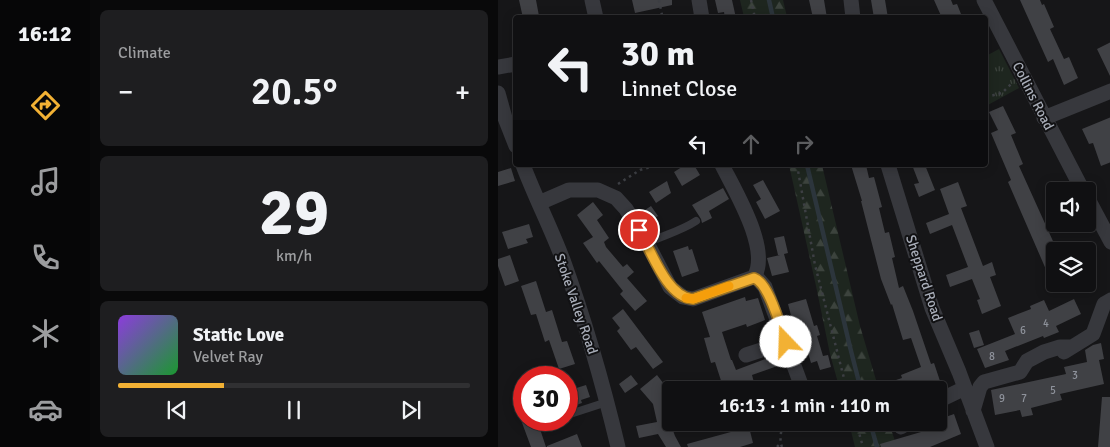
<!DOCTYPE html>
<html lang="en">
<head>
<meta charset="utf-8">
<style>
	:root { --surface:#101012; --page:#1e1e20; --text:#f1f3f6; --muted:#9c9d9f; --line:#303032; --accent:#f2b134 }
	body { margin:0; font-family:Signika,sans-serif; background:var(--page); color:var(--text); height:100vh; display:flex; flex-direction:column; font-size:19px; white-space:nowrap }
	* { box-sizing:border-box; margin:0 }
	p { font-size:16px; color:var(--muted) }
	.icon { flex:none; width:28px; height:28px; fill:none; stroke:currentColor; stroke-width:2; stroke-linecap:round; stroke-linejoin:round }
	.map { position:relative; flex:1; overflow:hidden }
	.side { display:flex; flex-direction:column; gap:10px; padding:10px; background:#09090a; width:408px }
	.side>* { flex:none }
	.guide { position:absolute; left:15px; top:15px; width:475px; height:152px; border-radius:5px; box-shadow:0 2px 12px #0003,0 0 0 1px var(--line); background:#101012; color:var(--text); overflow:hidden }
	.controls { position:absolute; left:548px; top:182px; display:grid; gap:10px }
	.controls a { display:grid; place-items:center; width:50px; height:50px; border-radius:5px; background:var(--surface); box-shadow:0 2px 12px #0003,0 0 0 1px var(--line); font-size:25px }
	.speed { position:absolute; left:15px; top:366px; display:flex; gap:10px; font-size:25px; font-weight:700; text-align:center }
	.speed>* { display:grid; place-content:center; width:65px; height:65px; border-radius:50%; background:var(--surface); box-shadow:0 2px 12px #0003,0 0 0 1px var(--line); line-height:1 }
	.speed .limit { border:8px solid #d22; background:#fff; color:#111 }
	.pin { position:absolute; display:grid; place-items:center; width:42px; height:42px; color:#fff; margin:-21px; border:2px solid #fff; border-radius:50%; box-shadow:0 1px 5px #0007 }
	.me { position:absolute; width:55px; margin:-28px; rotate:339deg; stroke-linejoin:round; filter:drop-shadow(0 0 4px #0008) }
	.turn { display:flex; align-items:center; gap:18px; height:105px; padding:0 25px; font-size:22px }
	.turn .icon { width:65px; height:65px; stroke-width:2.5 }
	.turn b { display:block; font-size:35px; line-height:42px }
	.lanes { display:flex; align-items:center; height:48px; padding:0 25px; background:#0003; justify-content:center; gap:25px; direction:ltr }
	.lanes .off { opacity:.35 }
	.big { font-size:38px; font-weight:600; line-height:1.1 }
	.side .tile { flex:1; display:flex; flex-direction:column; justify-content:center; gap:8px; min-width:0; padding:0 18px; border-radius:8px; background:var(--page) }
	.side .dial { align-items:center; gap:0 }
	.dial b { font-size:65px; line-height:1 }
	.song { display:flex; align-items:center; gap:15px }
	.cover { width:60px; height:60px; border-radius:8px; background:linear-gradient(135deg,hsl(270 70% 55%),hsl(130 70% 35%)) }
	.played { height:5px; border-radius:2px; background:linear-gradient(90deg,var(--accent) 30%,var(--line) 30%) }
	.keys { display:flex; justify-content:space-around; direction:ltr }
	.heat { display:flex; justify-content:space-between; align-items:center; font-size:28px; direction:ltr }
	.trip { position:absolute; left:164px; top:381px; width:285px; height:50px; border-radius:5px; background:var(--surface); box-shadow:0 2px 12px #0003,0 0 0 1px var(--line); font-weight:600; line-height:50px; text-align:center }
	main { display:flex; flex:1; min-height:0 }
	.tab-bar { display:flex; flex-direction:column; width:90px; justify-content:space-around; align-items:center; background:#060607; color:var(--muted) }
	.tab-bar .icon { width:35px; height:35px }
	.tab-bar .on { color:var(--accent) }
	.tab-bar b { font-size:22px; color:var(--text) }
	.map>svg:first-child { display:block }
	.grass { fill:url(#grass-tufts) }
	.forest { fill:url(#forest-firs) }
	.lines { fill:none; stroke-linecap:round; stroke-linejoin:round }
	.stream { stroke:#2c353c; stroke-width:4.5 }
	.building { fill:#404145 }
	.path { stroke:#3d3f44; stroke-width:2.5; stroke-dasharray:2.5 4; stroke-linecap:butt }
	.lane { stroke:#37383d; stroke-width:8 }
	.street { stroke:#37383d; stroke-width:15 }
	.route-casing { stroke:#9d7322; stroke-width:12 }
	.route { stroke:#f2b134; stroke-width:9 }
	.slow { stroke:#f59e0b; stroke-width:9 }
	.labels { text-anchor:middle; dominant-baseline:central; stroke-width:4; stroke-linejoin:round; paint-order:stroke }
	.number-label { font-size:11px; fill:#8e929b }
	.street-label { font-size:14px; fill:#a8adb8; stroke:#111113 }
</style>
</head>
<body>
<main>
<nav class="tab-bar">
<b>16:12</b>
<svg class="icon on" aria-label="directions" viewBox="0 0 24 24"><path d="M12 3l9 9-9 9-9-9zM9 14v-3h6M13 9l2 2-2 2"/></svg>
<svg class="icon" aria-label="music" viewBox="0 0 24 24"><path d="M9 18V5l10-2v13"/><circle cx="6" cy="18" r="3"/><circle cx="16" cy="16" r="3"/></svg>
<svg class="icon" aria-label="phone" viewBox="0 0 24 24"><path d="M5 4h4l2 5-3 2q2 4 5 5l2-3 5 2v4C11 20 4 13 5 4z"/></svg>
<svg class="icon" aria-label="climate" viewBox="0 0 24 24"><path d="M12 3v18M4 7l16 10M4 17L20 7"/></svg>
<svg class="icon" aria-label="car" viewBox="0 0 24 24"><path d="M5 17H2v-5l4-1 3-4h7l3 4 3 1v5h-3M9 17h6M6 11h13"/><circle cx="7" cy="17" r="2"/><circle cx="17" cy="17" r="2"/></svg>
</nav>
<section class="side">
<div class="tile"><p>Climate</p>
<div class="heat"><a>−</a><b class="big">20.5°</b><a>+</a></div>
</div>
<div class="tile dial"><b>29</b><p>km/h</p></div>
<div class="tile">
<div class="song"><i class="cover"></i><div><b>Static Love</b><p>Velvet Ray</p></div></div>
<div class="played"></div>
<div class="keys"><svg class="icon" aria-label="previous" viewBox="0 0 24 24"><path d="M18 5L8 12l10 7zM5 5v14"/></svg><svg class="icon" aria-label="pause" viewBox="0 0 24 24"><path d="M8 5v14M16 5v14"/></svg><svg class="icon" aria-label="next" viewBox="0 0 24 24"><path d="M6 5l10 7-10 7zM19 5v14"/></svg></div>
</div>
</section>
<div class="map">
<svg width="613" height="447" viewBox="0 0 613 447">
	<defs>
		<pattern id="grass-tufts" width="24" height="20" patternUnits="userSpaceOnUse" patternTransform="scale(1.25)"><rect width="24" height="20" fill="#1e261f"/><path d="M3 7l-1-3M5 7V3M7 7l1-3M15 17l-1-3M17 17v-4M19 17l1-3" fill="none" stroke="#3c433d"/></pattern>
		<pattern id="forest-firs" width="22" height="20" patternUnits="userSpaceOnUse" patternTransform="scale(1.25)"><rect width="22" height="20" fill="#1e261f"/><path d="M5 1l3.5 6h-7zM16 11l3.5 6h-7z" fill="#3c433d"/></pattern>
	</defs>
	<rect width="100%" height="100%" fill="#161618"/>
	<path class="grass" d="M501 49 521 88 488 106V56Z"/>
	<path class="forest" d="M242 0H285L289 17H246Z
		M291 165H324L362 326 381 390H342L332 354 318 286Z
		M351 423H391L399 447H357Z"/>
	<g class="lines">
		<path class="stream" d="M271 0 275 18
			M309 165 352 347 363 390
			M372 422 379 447"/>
	</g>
	<path class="building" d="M21 0H38L41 16 25 18Z
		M134 0H174V5L137 13Z
		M217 0H234L238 18H227L226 12 220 13Z
		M311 0H326L329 18H315Z
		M373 0H387L390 18H376Z
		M436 0H453L455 5 459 4 463 14 456 18H444Z
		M522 0H542L544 5 546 4 556 27 552 29 566 59 571 57 580 78 566 85 555 59 550 62Z
		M613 42V78L599 49Z
		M505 106 518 133 513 135 525 164 521 166 559 250 556 251V288L510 182 513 180 493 133 500 130 491 112Z
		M613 117V162L603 166 595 143 591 144 584 129Z
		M187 165H196L202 175 184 186 176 172Z
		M353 165H368L371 178 376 177 384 207 381 208 387 233 391 232 397 257 394 258 401 288 405 286 415 311 433 364 436 363 443 384 427 390H375L374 388 404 378 403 375 423 367 413 338 405 340 394 304 393 305 383 279 363 201H364Z
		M414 165H427L437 190 421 197 416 184 421 183Z
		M13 168 17 181 0 186V172Z
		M265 180 282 211 267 219 258 202 263 199 255 185Z
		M169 181 173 193 158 203 151 192Z
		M460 182 469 206 463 208 485 266 494 262 498 275 492 277 503 306 484 314 479 300 482 299 474 279 452 287 448 275 470 267 454 225 432 234 428 223 451 214 442 189Z
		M225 188 231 199 211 211 214 218 204 223 203 219 194 205Z
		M95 202 105 215 99 220 111 238 106 242 108 247 125 267 129 264 136 272 129 278 149 301 137 311 122 294 125 291 101 261 99 263 85 243 95 237 79 215Z
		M153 206 160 216 151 222 144 212Z
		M31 224 35 237 28 239 30 243 10 249 4 232Z
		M286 236 290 253 286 254 291 272 274 276 269 258 282 255H280L276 238Z
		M190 246 191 250 194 249 201 271 184 277 175 251Z
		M12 255 21 281 7 286 0 266V259Z
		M38 281 48 312 54 310 64 342 69 341 77 364 61 369 51 340 47 342 38 314 33 315 23 286Z
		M247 297 248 301 260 298 267 320 249 327 248 324 224 332 233 360H234L238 370 281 354 285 364 254 375 258 390H239L238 386 226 390 217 362 213 363 206 338 212 337 204 312Z
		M308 299 316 326 319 325 322 335 319 336 325 356 330 355 333 367 322 370 319 361 313 363 303 329 297 331 290 304Z
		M576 299 583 314 558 326 561 332 546 338 545 336 507 351 511 360 487 368 479 349 517 334 510 318 533 309 532 306 546 300 551 311Z
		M125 309 165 362 155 369 138 347 133 350 119 331 122 328 114 318Z
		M481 330 486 345 476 348 471 333Z
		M603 343 606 359 601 360 606 384 562 394 564 400 533 408 535 415 524 417 522 410 497 415 493 390 568 374 566 367 589 362 587 350 595 345Z
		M133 375 140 384 127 393 121 384Z
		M159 375 172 392V422L177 436 183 447H168L160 434 141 438 138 426 159 422 155 404 142 389Z
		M88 385 92 397 83 400 84 403 69 408V391Z
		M604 397H613L612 447H600Z
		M456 414 463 434 432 447H383L382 444 423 432 421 427 434 422H440L442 419Z
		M23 420H39L48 447H33Z
		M251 427 255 443 242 447H190L189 444Z
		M79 434 84 447H49V446Z"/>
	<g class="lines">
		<path class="path" d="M161 0 164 15
			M253 0 257 18
			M488 97 504 93 513 84
			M299 165 317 265 349 390
			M120 184 142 170 159 165
			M333 390 348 386
			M358 422 365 447
			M279 447 283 443
			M284 447C281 439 283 430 286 422"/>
		<path class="lane" d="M149 243C166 235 183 231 198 221
			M69 415 109 402
			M47 428 58 420"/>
		<path class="street" d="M94 0 98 18
			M201 0 204 18
			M353 0 355 18
			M486 0 585 191
			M0 67 18 64
			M0 93 7 118 18 146
			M546 118 613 91
			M25 165C37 197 53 228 65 260 87 321 105 384 120 447
			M224 165C237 191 273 250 256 277
			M390 165 434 308 461 372 489 447
			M589 197 613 242
			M41 203 71 190H100L118 198 128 209 149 243 172 287 185 297 195 299 256 277 260 279 267 287 305 390
			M566 352 595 334 606 304 613 300
			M248 355 288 342
			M440 401 467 388
			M475 411 482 387 486 382 522 372 529 361 546 352 562 347H573
			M403 427 411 422"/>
	</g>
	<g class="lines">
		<defs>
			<path id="route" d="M141 230C153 250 169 298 195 299L256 278C271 283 282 326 288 342"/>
		</defs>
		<use href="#route" class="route-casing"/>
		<use href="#route" class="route"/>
		<path class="slow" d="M188 298 195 299 231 286"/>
	</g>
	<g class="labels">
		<g class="number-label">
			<text x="548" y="323">4</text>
			<text x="525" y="330">6</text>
			<text x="494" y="356">8</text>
			<text x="577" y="375">3</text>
			<text x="555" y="390">5</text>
			<text x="504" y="398">9</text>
			<text x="526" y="398">7</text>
		</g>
		<g class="street-label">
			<text transform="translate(535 96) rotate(63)">Collins Road</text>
			<text transform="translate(426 278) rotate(72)">Sheppard Road</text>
			<text transform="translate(78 304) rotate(71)">Stoke Valley Road</text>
		</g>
	</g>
</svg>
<div class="controls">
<a><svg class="icon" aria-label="sound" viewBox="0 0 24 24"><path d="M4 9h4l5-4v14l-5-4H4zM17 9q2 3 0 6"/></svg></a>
<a><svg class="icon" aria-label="layers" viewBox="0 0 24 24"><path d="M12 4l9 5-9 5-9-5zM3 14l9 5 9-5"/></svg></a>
</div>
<div class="speed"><div class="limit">30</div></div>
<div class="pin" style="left:141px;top:230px;background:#d93025"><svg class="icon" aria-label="arrive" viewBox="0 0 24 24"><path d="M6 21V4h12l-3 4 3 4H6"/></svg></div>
<svg class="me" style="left:288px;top:342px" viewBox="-20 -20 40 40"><circle r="19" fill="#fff"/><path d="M0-13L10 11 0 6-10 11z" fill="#f2b134"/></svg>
<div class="trip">16:13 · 1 min · 110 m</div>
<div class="guide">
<div class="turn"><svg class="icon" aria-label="left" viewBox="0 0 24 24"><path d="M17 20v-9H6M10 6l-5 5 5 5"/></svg><div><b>30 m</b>Linnet Close</div></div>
<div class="lanes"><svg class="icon" aria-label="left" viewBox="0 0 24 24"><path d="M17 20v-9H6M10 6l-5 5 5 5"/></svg><svg class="icon off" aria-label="ahead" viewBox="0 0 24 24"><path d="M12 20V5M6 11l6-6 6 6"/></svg><svg class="icon off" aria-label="right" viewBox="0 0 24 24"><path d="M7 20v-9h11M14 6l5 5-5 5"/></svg></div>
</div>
</div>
</main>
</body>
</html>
